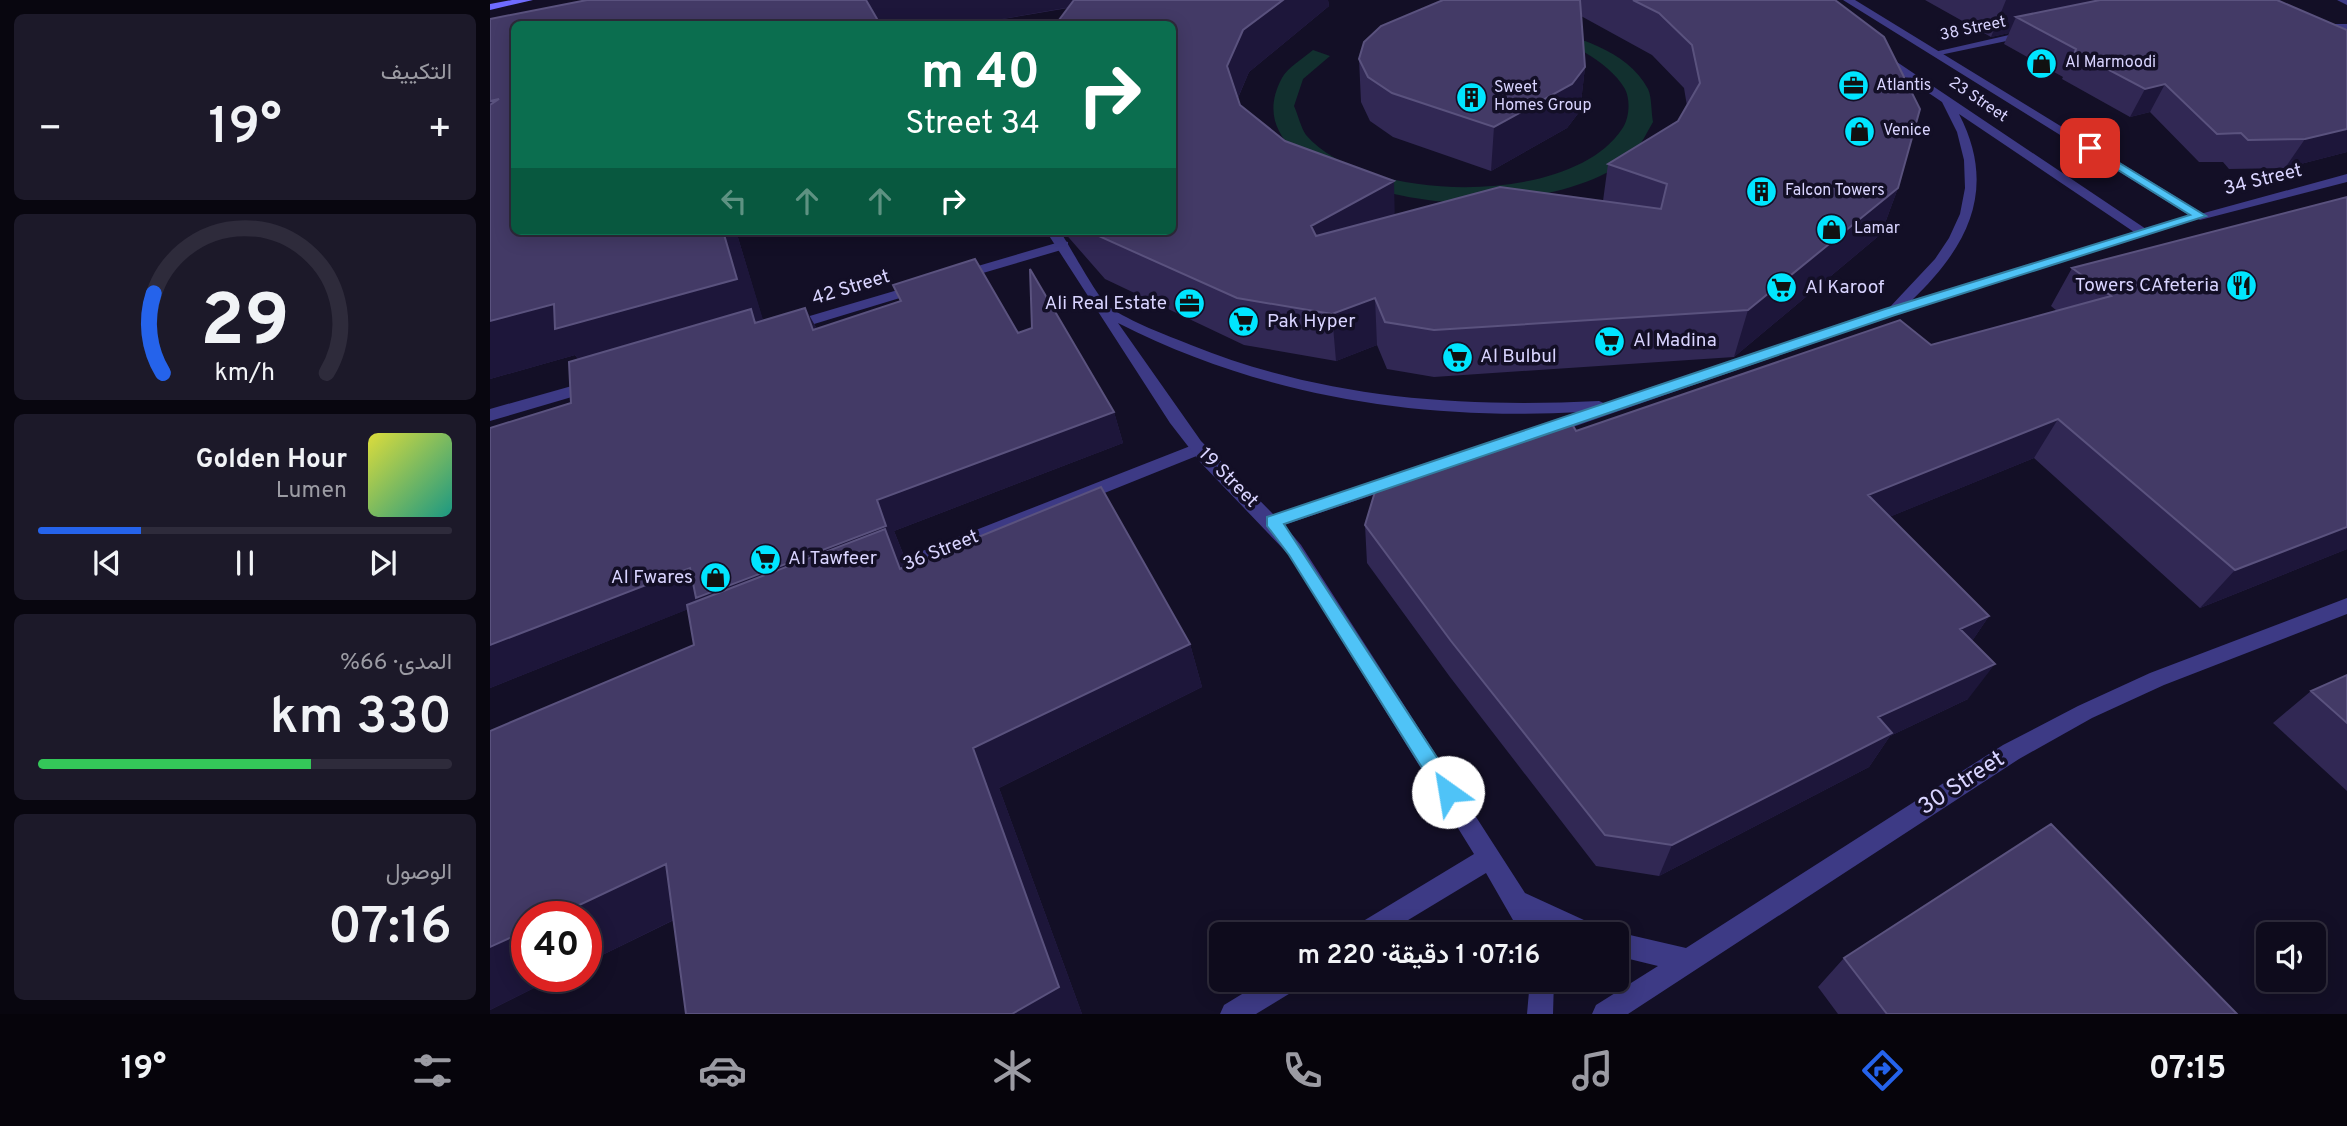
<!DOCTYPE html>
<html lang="ar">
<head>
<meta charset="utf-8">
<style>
	:root { --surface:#0e0b1c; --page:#1c1929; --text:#f1f3f6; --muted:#9b9ba3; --line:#2e2b3b; --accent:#2563eb }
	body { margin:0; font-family:Overpass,Vazirmatn,sans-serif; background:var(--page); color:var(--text); direction:rtl; height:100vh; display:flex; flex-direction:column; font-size:26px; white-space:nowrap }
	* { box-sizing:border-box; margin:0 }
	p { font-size:23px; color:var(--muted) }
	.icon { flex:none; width:38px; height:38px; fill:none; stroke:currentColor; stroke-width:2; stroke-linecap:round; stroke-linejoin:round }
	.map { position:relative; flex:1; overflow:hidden; direction:ltr }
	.sheet { display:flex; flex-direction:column; gap:14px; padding:14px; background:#08060f; width:490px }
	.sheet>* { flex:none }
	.guide { position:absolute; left:21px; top:21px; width:665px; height:214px; border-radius:10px; box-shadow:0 4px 18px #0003,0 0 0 2px var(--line); direction:rtl; background:#0b6e4f; color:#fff; overflow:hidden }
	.tools { position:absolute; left:1766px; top:922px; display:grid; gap:14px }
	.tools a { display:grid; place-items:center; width:70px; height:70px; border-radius:10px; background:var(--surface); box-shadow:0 4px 18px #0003,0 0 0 2px var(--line); font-size:35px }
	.speed { position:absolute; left:21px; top:901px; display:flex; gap:14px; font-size:35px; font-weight:700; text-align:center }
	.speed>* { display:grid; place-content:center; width:91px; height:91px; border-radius:50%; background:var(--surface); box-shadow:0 4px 18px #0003,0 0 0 2px var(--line); line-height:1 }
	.speed .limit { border:10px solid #d22; background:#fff; color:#111 }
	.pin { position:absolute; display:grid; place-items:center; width:60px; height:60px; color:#fff; margin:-30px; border-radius:14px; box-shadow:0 4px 10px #0006 }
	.me { position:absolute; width:77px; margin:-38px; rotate:328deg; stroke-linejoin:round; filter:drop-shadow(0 0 5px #0008) }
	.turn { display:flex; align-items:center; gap:24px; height:147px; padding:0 21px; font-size:32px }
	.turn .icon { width:91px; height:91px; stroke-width:2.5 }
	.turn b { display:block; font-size:49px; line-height:60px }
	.lanes { display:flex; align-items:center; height:66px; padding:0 21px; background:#0003; justify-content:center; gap:35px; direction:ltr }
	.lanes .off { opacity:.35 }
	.big { font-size:52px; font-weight:600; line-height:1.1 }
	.sheet .tile { flex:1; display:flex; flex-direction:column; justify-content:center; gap:10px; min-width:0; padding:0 24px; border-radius:10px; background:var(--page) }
	.sheet .dial { align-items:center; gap:0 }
	.dial svg { height:182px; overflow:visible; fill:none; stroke:var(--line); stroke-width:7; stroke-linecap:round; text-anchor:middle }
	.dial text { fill:var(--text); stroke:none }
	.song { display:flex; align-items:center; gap:21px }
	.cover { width:84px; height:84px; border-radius:10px; background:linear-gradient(135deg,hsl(60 70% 55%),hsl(170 70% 35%)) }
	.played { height:7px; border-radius:4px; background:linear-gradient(90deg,var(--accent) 25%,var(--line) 25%) }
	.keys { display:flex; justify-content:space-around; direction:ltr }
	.heat { display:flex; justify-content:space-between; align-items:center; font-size:38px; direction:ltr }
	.charge { height:10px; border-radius:5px; background:linear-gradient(90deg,#34c759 66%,var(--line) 0) }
	.trip { position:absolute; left:719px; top:922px; width:420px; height:70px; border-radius:10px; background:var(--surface); box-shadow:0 4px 18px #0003,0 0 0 2px var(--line); font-weight:600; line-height:70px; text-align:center; direction:rtl }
	.menu { display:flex; height:112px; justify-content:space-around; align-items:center; background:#06040b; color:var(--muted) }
	.menu .icon { width:49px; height:49px }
	.menu .active { color:var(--accent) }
	.menu b { font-size:32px; color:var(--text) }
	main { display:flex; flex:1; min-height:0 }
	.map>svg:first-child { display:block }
	.green { fill:#12302f }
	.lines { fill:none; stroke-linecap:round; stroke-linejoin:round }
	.minor { fill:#3d3a85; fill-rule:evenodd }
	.tertiary { fill:#3d3a85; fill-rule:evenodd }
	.secondary { fill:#6f6bff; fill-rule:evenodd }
	.wall { fill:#312854 }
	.shaded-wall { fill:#1d163a }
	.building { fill:#433a66; stroke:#5a527e; stroke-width:2 }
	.route { fill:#4fc3f7; stroke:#337fa1; stroke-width:2 }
	.labels { text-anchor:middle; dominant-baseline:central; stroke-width:7; stroke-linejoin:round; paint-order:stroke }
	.far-street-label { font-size:16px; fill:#d9d4ff; stroke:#130f26 }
	.far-poi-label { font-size:16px; fill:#d9d4ff; stroke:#130f26; text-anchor:start }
	.street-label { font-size:19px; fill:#d9d4ff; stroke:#130f26 }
	.poi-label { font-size:19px; fill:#d9d4ff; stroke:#130f26; text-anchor:start }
	.near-street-label { font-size:23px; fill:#d9d4ff; stroke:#130f26 }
</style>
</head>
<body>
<main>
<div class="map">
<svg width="1857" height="1014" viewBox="0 0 1857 1014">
	<rect width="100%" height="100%" fill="#130f26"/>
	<path class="green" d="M1045 25C1084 37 1137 49 1158 89 1162 98 1161 112 1163 122 1157 132 1151 145 1143 154 1106 192 1013 204 962 202 904 200 745 165 792 78 797 68 814 58 823 50L840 56 813 79 804 106C808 115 811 128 816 135 875 204 1081 207 1132 129 1139 119 1141 101 1135 89 1118 59 1074 42 1045 25Z"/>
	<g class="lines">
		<path class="minor" d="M1847 0H1857V5Z
			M1825 24H1857V30L1829 29 1824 26Z
			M1541 30 1545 31V35L1445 56 1440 53Z
			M1857 174V182L1710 220 1703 216Z
			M573 241 578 242V248L469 280 462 276 464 273Z
			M428 284 435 288 433 291 301 331 294 326 296 323Z
			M103 380 111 385 109 389 0 421V409Z
			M708 443 716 449 714 453 403 578H389L387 573 389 568Z"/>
		<path class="tertiary" d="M1353 0H1365L1717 216 1405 315 985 461 979 459 977 455 979 451 1092 412C931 421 773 397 628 323L711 441 784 515 909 474 915 476 918 480 915 484 794 525 811 545 1035 893 1107 926 1111 934H1073L1052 925 1056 934H1031L996 873 895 934H861L865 926 984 854 799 555 711 463 680 423 556 231H570C579 245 609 300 619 307 641 322 676 335 701 345 832 398 969 408 1109 401L1116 404 1399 308 1445 259 1459 238 1470 214 1475 188 1474 160 1467 132 1452 102 1387 58V54H1395L1656 229 1699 215ZM1469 114 1644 232 1421 301C1478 247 1508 189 1469 114Z
			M1857 598V614L1674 685 1602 718 1529 759 1138 1014H1102L1106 1005 1168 966 1127 956V934H1121L1127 932 1196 948 1513 745 1588 706 1660 673Z
			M775 980H810L807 989 766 1014H730L734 1005Z
			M1040 980H1064L1063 1014H1037Z"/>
		<path class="secondary" d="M22 0H43L0 10V4Z"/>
	</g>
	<path class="wall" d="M97 0H838L839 6 759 72 748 98 750 105 795 141 904 181V215L1010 187 1113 201 1118 164 1188 121 1197 106 1194 88 1162 55 1091 16 1095 67 1090 111 1077 128 1001 171 903 137 880 121 871 102 869 59 874 42 891 26 953 0H1345L1394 37 1430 109 1408 188 1391 234 1244 357 944 377 897 369 887 345 846 361 754 345 615 279 573 231H682V24H566L578 8 483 24H24V231H246L273 321 315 308 327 329 410 301 403 285 485 259 528 333 542 328 540 269 624 412 633 443 404 531 414 556 411 557 417 567 611 487 700 644 712 687 509 788 592 1014H196L184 920 96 963V917H37V976H68L0 1010V731L204 645 198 609 0 688V428L81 403 79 362 88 359 85 355 0 379V19Z
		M1435 0H1787L1857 152 1795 168 1739 169 1733 162H1709L1660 112 1640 117 1572 79 1573 77 1514 44 1519 33 1501 37Z
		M1857 197V549L1710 608 1544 458 1399 517 1499 616 1482 641 1478 699 1400 736 1379 767 1169 876 1106 866 960 677 877 563 875 525 1086 431 1441 345 1567 311 1561 306 1582 268Z
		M1857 675V791L1783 723 1821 691Z
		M1354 958 1747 1014H1348L1328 987Z"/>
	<path class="shaded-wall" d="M376 0H621L483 24H385Z
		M793 0H838L839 6 759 72 743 109 737 66 753 30Z
		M1516 0H1670L1526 17 1519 33 1501 37Z
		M1095 67 1090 111 1077 128 1001 171 1004 127Z
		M1675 84 1660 112 1640 117 1655 89Z
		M1857 129V152L1795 168 1815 139Z
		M904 181 905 227 825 272 821 226Z
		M1408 188 1391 234 1244 357 1258 310Z
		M233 231H246L275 326 102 376 85 355 0 379V321Z
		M885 298 887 345 846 361 842 314Z
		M315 308 332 338 323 330Z
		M624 412 633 443 404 531 414 556 411 557 421 574 211 604 0 688V645L200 568Z
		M1568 419 1544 458 1360 533 1378 495Z
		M1857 527V549L1710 608 1745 570Z
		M1499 616 1474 653 1470 629Z
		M700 644 712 687 509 788 592 1014H522L483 748Z
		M1505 664 1478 699 1400 736 1379 767 1169 876 1182 845 1388 717Z
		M176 864 224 900 96 963V917H64Z
		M37 930V976H68L0 1010V947Z"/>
	<path class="building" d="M97 0H376L390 24H24V231H233L247 279 65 329 64 304 0 321V105L9 99 0 101V19Z
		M584 0H793L753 30 737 66 750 105 795 141 904 181 821 226 826 236 1010 187 1171 209 1177 184 1118 164 1188 121 1210 83 1202 45 1169 13 1143 0H1345L1394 37 1430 109 1408 188 1258 310 944 330 895 322 885 298 842 314 747 298 602 233 600 231H682V24H566Z
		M953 0H1090L1095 67 1082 84 1004 127 902 93 878 77 869 59 874 42 891 26Z
		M1610 0H1787L1857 30V129L1815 139 1758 140 1751 133 1727 134 1675 84 1655 89 1585 52 1586 49 1526 17Z
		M1857 197V527L1745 570 1568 419 1378 495 1499 616 1470 629 1505 664 1388 717 1402 733 1182 845 1115 835 961 641 875 525 887 485 1082 424 1086 431 1410 320 1441 345 1621 296 1582 268Z
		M485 259 528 333 542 328 540 269 624 412 387 500 396 526 206 598 200 568 0 645V428L81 403 79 362 261 309 265 323 315 308 323 330 411 301 403 285Z
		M611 487 700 644 483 748 569 987 522 1014H196L176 864 64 917H37V930L0 947V731L204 645 197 605 395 529 410 569Z
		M1857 675V723L1821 691Z
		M1561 824 1747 1014H1397L1354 958Z"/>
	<path class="route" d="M1600 145 1716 216 1405 315 794 524 965 785 968 792 965 798 958 801 951 798 799 555 777 526V517L1395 309 1700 215 1596 150 1594 148Z"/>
	<defs>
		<symbol id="shop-disc" viewBox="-11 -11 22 22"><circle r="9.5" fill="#00e5ff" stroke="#130f26"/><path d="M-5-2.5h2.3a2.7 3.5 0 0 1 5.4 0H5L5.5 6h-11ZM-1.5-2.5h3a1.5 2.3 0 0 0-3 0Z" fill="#111"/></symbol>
		<symbol id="office-disc" viewBox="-11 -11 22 22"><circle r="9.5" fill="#00e5ff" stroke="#130f26"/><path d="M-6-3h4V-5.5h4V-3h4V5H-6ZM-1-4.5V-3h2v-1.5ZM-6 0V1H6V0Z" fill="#111"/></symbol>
		<symbol id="building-disc" viewBox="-11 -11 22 22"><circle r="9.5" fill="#00e5ff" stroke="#130f26"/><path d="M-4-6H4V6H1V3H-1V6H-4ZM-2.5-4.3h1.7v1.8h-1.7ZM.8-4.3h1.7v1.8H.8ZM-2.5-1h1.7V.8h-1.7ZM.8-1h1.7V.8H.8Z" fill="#111"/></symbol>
		<symbol id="restaurant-disc" viewBox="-11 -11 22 22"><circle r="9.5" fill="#00e5ff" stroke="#130f26"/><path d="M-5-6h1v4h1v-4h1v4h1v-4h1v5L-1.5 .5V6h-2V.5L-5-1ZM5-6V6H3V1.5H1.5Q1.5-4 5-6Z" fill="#111"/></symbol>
		<symbol id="supermarket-disc" viewBox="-11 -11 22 22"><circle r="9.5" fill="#00e5ff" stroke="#130f26"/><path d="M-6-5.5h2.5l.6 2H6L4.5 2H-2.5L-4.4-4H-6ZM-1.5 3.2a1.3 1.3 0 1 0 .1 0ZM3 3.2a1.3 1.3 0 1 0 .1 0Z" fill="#111"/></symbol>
	</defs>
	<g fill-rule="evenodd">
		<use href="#shop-disc" x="1534" y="46" width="35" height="35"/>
		<use href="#office-disc" x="1346" y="68" width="35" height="35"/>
		<use href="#building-disc" x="964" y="80" width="35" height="35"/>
		<use href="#shop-disc" x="1352" y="114" width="35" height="35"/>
		<use href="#building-disc" x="1254" y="174" width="35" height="35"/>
		<use href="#shop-disc" x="1324" y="212" width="35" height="35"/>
		<use href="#restaurant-disc" x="1734" y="268" width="35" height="35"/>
		<use href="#supermarket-disc" x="1274" y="270" width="35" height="35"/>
		<use href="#office-disc" x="682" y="286" width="35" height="35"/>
		<use href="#supermarket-disc" x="736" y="304" width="35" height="35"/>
		<use href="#supermarket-disc" x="1102" y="324" width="35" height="35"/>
		<use href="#supermarket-disc" x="950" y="340" width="35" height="35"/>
		<use href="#supermarket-disc" x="258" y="542" width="35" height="35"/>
		<use href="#shop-disc" x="208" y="560" width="35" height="35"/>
	</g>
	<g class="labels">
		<g class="far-street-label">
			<text transform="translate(1483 29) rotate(-12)">38 Street</text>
			<text transform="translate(1488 100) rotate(34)">23 Street</text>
		</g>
		<g class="far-poi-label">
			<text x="1575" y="63">Al Marmoodi</text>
			<text x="1386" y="86">Atlantis</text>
			<text x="1004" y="88">Sweet<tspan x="1004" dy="18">Homes Group</tspan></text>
			<text x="1393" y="131">Venice</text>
			<text x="1295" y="191">Falcon Towers</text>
			<text x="1364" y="229">Lamar</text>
		</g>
		<g class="street-label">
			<text transform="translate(1773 180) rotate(-14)">34 Street</text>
			<text transform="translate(361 288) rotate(-17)">42 Street</text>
			<text transform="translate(738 478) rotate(45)">19 Street</text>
			<text transform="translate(451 551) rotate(-22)">36 Street</text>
		</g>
		<g class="poi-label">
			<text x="1729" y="286" text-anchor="end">Towers CAfeteria</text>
			<text x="1315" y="288">Al Karoof</text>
			<text x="677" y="304" text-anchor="end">Ali Real Estate</text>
			<text x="777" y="322">Pak Hyper</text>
			<text x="1143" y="341">Al Madina</text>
			<text x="990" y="357">Al Bulbul</text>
			<text x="298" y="559">Al Tawfeer</text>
			<text x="203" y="578" text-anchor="end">Al Fwares</text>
		</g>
		<g class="near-street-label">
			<text transform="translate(1472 784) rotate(-33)">30 Street</text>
		</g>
	</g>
</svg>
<div class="tools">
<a><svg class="icon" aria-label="sound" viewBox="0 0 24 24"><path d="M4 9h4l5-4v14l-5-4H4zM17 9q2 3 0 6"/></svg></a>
</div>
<div class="speed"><div class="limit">40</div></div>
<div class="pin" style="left:1600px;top:148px;background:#d93025"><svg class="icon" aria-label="arrive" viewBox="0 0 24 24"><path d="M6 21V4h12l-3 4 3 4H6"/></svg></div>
<svg class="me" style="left:958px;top:792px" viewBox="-20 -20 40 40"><circle r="19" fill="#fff"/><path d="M0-13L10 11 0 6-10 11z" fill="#4fc3f7"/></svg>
<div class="trip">07:16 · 1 دقيقة · 220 m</div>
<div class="guide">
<div class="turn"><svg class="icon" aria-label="right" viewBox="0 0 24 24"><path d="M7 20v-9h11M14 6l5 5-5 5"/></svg><div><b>40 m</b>34 Street</div></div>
<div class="lanes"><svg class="icon off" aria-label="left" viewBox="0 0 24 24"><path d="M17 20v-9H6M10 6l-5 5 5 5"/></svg><svg class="icon off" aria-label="ahead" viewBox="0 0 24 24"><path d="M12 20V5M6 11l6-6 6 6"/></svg><svg class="icon off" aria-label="ahead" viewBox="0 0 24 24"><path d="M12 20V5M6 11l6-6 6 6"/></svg><svg class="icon" aria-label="right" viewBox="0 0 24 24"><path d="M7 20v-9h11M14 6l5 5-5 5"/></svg></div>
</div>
</div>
<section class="sheet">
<div class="tile"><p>التكييف</p>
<div class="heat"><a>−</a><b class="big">19°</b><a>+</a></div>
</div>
<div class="tile dial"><svg viewBox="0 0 100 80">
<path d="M14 69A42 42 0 1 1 86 69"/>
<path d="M14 69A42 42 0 0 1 10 34" stroke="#2563eb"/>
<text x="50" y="56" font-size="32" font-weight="700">29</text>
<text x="50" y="72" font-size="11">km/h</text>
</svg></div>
<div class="tile">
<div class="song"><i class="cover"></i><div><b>Golden Hour</b><p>Lumen</p></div></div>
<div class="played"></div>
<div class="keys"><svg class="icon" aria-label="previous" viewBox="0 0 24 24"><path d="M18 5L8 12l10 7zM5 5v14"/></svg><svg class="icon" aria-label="pause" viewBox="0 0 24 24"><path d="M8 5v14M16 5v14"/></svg><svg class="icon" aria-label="next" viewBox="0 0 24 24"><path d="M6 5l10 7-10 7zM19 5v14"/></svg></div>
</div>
<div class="tile"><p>المدى · 66%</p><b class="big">330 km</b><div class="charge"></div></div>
<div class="tile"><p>الوصول</p><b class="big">07:16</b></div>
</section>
</main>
<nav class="menu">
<b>07:15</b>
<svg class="icon active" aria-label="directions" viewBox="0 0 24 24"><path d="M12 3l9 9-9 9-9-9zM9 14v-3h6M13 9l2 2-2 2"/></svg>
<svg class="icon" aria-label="music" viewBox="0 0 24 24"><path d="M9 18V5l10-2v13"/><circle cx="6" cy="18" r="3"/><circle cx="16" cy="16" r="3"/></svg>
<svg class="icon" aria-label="phone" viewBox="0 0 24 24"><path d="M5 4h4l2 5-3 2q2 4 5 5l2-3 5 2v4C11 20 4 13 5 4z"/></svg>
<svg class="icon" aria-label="climate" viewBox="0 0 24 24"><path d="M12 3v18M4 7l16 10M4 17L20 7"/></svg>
<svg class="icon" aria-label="car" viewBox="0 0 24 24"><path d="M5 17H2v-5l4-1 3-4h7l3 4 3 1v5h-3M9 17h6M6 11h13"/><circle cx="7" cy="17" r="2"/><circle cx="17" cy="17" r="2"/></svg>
<svg class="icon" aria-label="filters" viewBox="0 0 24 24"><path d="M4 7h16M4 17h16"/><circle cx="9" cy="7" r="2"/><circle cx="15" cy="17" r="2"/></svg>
<b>19°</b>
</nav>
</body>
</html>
